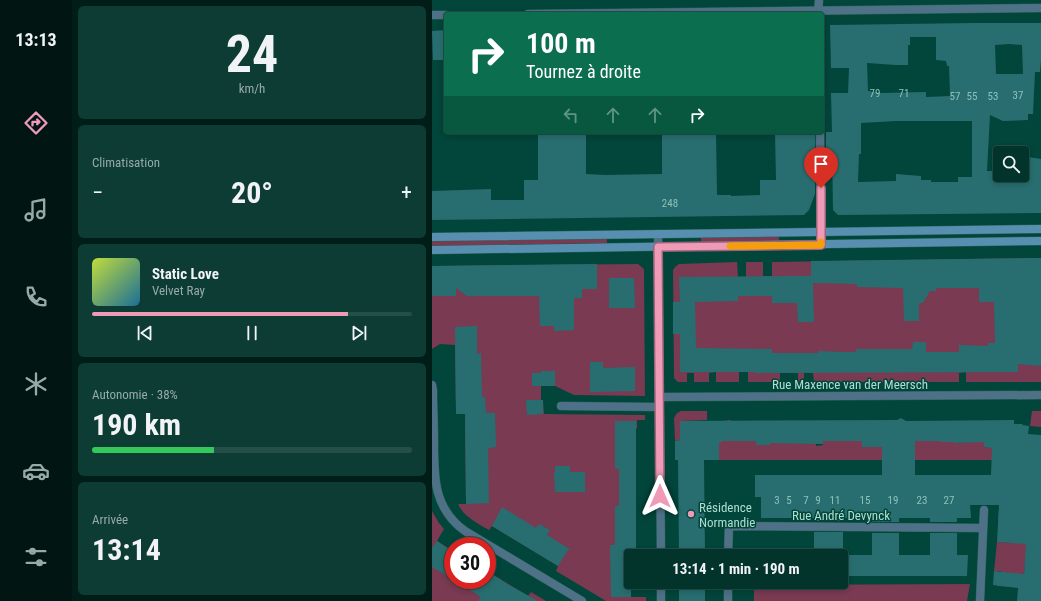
<!DOCTYPE html>
<html lang="fr">
<head>
<meta charset="utf-8">
<style>
	:root { --surface:#02342c; --page:#0c3c34; --text:#f1f3f6; --muted:#96aaa9; --line:#234f48; --accent:#ef9ab7 }
	body { margin:0; font-family:"Roboto Condensed",sans-serif; background:var(--page); color:var(--text); height:100vh; display:flex; flex-direction:column; font-size:15px; white-space:nowrap }
	* { box-sizing:border-box; margin:0 }
	p { font-size:13px; color:var(--muted) }
	.icon { flex:none; width:22px; height:22px; fill:none; stroke:currentColor; stroke-width:2; stroke-linecap:round; stroke-linejoin:round }
	.map { position:relative; flex:1; overflow:hidden }
	.details { display:flex; flex-direction:column; gap:6px; padding:6px; background:#011d18; width:360px }
	.details>* { flex:none }
	.banner { position:absolute; left:12px; top:12px; width:380px; height:122px; border-radius:4px; box-shadow:0 2px 6px #0003,0 0 0 1px var(--line); background:#0b6e4f; color:#fff; overflow:hidden }
	.buttons { position:absolute; left:561px; top:146px; display:grid; gap:8px }
	.buttons a { display:grid; place-items:center; width:36px; height:36px; border-radius:4px; background:var(--surface); box-shadow:0 2px 6px #0003,0 0 0 1px var(--line); font-size:20px }
	.speed { position:absolute; left:12px; top:537px; display:flex; gap:8px; font-size:20px; font-weight:700; text-align:center }
	.speed>* { display:grid; place-content:center; width:52px; height:52px; border-radius:50%; background:var(--surface); box-shadow:0 2px 6px #0003,0 0 0 1px var(--line); line-height:1 }
	.speed .limit { border:6px solid #d22; background:#fff; color:#111 }
	.pin { position:absolute; display:grid; place-items:center; width:34px; height:34px; color:#fff; margin:-41px -17px; border-radius:50% 50% 50% 0; rotate:-45deg; box-shadow:0 0 4px #0007 }
	.pin .icon { rotate:45deg }
	.me { position:absolute; width:44px; margin:-22px; rotate:0deg; stroke-linejoin:round; filter:drop-shadow(0 0 3px #0008) }
	.turn { display:flex; align-items:center; gap:14px; height:84px; padding:0 16px; font-size:18px }
	.turn .icon { width:52px; height:52px; stroke-width:2.5 }
	.turn b { display:block; font-size:28px; line-height:34px }
	.lanes { display:flex; align-items:center; height:38px; padding:0 16px; background:#0003; justify-content:center; gap:20px; direction:ltr }
	.lanes .off { opacity:.35 }
	.big { font-size:30px; font-weight:700; line-height:1.1 }
	.details .card { flex:1; display:flex; flex-direction:column; justify-content:center; gap:6px; min-width:0; padding:0 14px; border-radius:6px; background:var(--page) }
	.details .dial { align-items:center; gap:0 }
	.dial b { font-size:52px; line-height:1 }
	.song { display:flex; align-items:center; gap:12px }
	.cover { width:48px; height:48px; border-radius:6px; background:linear-gradient(135deg,hsl(70 70% 55%),hsl(200 70% 35%)) }
	.played { height:4px; border-radius:2px; background:linear-gradient(90deg,var(--accent) 80%,var(--line) 80%) }
	.keys { display:flex; justify-content:space-around; direction:ltr }
	.heat { display:flex; justify-content:space-between; align-items:center; font-size:22px; direction:ltr }
	.charge { height:6px; border-radius:3px; background:linear-gradient(90deg,#34c759 38%,var(--line) 0) }
	.trip { position:absolute; left:192px; top:549px; width:224px; height:40px; border-radius:4px; background:var(--surface); box-shadow:0 2px 6px #0003,0 0 0 1px var(--line); font-weight:700; line-height:40px; text-align:center }
	main { display:flex; flex:1; min-height:0 }
	.tabs { display:flex; flex-direction:column; width:72px; justify-content:space-around; align-items:center; background:#011512; color:var(--muted) }
	.tabs .icon { width:28px; height:28px }
	.tabs .active { color:var(--accent) }
	.tabs b { font-size:18px; color:var(--text) }
	.map>svg:first-child { display:block }
	.green { fill:#793a52 }
	.building { fill:#286e70; fill-rule:evenodd }
	.lines { fill:none; stroke-linecap:round; stroke-linejoin:round }
	.service-casing { stroke:#246458; stroke-width:9 }
	.minor-casing { stroke:#246458; stroke-width:9 }
	.secondary-casing { stroke:#246458; stroke-width:9 }
	.service { stroke:#4f7187; stroke-width:8 }
	.minor { stroke:#4f7187; stroke-width:8 }
	.secondary { stroke:#588fb1; stroke-width:8 }
	.route-casing { stroke:#9b6477; stroke-width:10 }
	.route { stroke:#ef9ab7; stroke-width:7 }
	.slow { stroke:#f59e0b; stroke-width:7 }
	.poi-dot { fill:#ef9ab7; stroke:#02453a; stroke-width:1.5 }
	.labels { text-anchor:middle; dominant-baseline:central; stroke-width:3; stroke-linejoin:round; paint-order:stroke }
	.number-label { font-size:11px; fill:#8cc2ba }
	.street-label { font-size:13px; fill:#aeded2; stroke:#02453a }
	.poi-label { font-size:13px; fill:#aeded2; stroke:#02453a; text-anchor:start }
</style>
</head>
<body>
<main>
<nav class="tabs">
<b>13:13</b>
<svg class="icon active" aria-label="directions" viewBox="0 0 24 24"><path d="M12 3l9 9-9 9-9-9zM9 14v-3h6M13 9l2 2-2 2"/></svg>
<svg class="icon" aria-label="music" viewBox="0 0 24 24"><path d="M9 18V5l10-2v13"/><circle cx="6" cy="18" r="3"/><circle cx="16" cy="16" r="3"/></svg>
<svg class="icon" aria-label="phone" viewBox="0 0 24 24"><path d="M5 4h4l2 5-3 2q2 4 5 5l2-3 5 2v4C11 20 4 13 5 4z"/></svg>
<svg class="icon" aria-label="climate" viewBox="0 0 24 24"><path d="M12 3v18M4 7l16 10M4 17L20 7"/></svg>
<svg class="icon" aria-label="car" viewBox="0 0 24 24"><path d="M5 17H2v-5l4-1 3-4h7l3 4 3 1v5h-3M9 17h6M6 11h13"/><circle cx="7" cy="17" r="2"/><circle cx="17" cy="17" r="2"/></svg>
<svg class="icon" aria-label="filters" viewBox="0 0 24 24"><path d="M4 7h16M4 17h16"/><circle cx="9" cy="7" r="2"/><circle cx="15" cy="17" r="2"/></svg>
</nav>
<section class="details">
<div class="card dial"><b>24</b><p>km/h</p></div>
<div class="card"><p>Climatisation</p>
<div class="heat"><a>−</a><b class="big">20°</b><a>+</a></div>
</div>
<div class="card">
<div class="song"><i class="cover"></i><div><b>Static Love</b><p>Velvet Ray</p></div></div>
<div class="played"></div>
<div class="keys"><svg class="icon" aria-label="previous" viewBox="0 0 24 24"><path d="M18 5L8 12l10 7zM5 5v14"/></svg><svg class="icon" aria-label="pause" viewBox="0 0 24 24"><path d="M8 5v14M16 5v14"/></svg><svg class="icon" aria-label="next" viewBox="0 0 24 24"><path d="M6 5l10 7-10 7zM19 5v14"/></svg></div>
</div>
<div class="card"><p>Autonomie · 38%</p><b class="big">190 km</b><div class="charge"></div></div>
<div class="card"><p>Arrivée</p><b class="big">13:14</b></div>
</section>
<div class="map">
<svg width="609" height="601" viewBox="0 0 609 601">
	<rect width="100%" height="100%" fill="#02453a"/>
	<path class="green" d="M269 237H347V241L269 242Z
		M175 238V243L0 246V241Z
		M609 258V382H534V372L527 373V382H382L381 373 372 372V382H366V373H348V382H316V369H307V382H284V372L277 373V382H262V373H255V382H246L242 378 241 270 243 267 247 264 305 262 306 277H314V262H331V276H340V262Z
		M206 264 212 269 213 396 142 395 123 386H109V400H111L112 414 213 415V420H205V428L204 429 199 556V597H214V601H174L124 571 126 566 60 526 57 530C45 523 32 517 26 504H34L33 414H24L23 345 8 344 0 349V266Z
		M249 411H275V420L249 421 248 440 243 441 242 418 245 413Z
		M600 411H609V427L598 426Z
		M299 420V440L324 441V445H338V442L384 443V446L391 445V441H430V447H459L450 454V460H287V454L275 442H290V421Z
		M483 441H508V442H522L523 443 552 441V447L566 448 560 460H483Z
		M567 509 603 514 599 564H593L591 580 584 587 565 586 566 574H568L569 571H562L565 542 583 543 584 527 566 525Z
		M0 511 7 523 12 529 5 541 21 551V580H55V571L96 596 99 592 114 601H0Z
		M538 584 535 601H322V585Z"/>
	<path class="building" d="M542 23H609V60L608 72H603L601 114H596V120L571 121 558 115 555 171H562V175H595L596 157 609 159V213L406 215 401 210 400 150 394 166V132H400L399 93H416L417 68H399L398 25ZM478 37H504V60L514 61 515 66H517L518 96 494 97V92L449 93 436 91 435 63 464 65H476V45H478ZM577 44 590 45 591 74H564L563 45ZM464 121H540V177H526V182H499V180H489V176L464 174V181L426 182 427 154H429V123Z
		M14 30V60H1L0 31Z
		M106 132H154V174L173 175 230 174V132H284L285 195H299V196L328 195V180H344L343 132H383V194L377 210 372 215 0 220V191L59 189V200H92V180H106Z
		M609 258V366L586 364V372L323 373V372H248V334H241V302H248L247 277 379 276V261ZM381 283 425 284V287L471 288 472 321H487V303H491L498 291H504V288H547V302H562L563 343H556V346L527 345V352H494V342H481L480 349H424V352H409L386 351V353H340V349L264 348 263 302 306 301V296H340V303H365L366 322H382Z
		M165 264V289H150V298H142V330L122 331V326H108L107 296H35L24 288V296H0V266Z
		M177 278H202L203 308H177Z
		M45 326V354L49 353 50 397H53L54 413H63L64 447 56 448 57 503 34 504 33 414H24L23 327Z
		M158 362H171V368L203 367V391L158 392Z
		M109 371H123V386H100V373H109Z
		M94 400H111V414L95 415Z
		M469 418 474 421 582 420V424H591L590 425 597 426 596 434 609 435V601H585L586 588 561 585 562 571 592 574 594 544 565 542 567 505H538L539 518H525V522H498V518H467V522H440V518H411V521H382V518H329V497H323V475H450V447H430V441H391V444L338 443V445H324V441H290V442H287V460H272L273 556H247L246 460H243V441L248 440V421L465 420ZM483 441H508V442H522V443L552 442V447L560 448 559 475H483Z
		M183 421H204V556H199V597H179L178 545H183V506H187V469L183 468Z
		M123 466H138V472H153V492H123L122 472H123Z
		M70 507 104 528 107 524 118 530 115 535 139 550H136L126 566 60 526Z
		M382 532H411V555H440V533H467V555H498V533H525V555H536L535 576H409V556H382Z
		M5 541 21 552V579L0 567V548Z
		M55 571 77 585 106 601H46L49 597 22 580H55Z
		M247 582H273V601H247Z"/>
	<g class="lines">
		<defs>
			<path id="service" d="M129 406 227 407"/>
			<path id="minor" d="M96 14 609 8
				M386 14 387 0
				M0 15H14
				M388 132 389 245
				M226 234 229 556
				M0 385 1 391C1 409 2 426 2 444 2 478 2 509 33 531L150 601
				M227 397 609 395
				M296 556 297 526 551 528
				M229 582V601
				M296 601V582
				M548 601 552 510"/>
			<path id="secondary" d="M0 237 609 229
				M0 250 609 241"/>
		</defs>
		<use href="#service" class="service-casing"/>
		<use href="#minor" class="minor-casing"/>
		<use href="#secondary" class="secondary-casing"/>
		<use href="#service" class="service"/>
		<use href="#minor" class="minor"/>
		<use href="#secondary" class="secondary"/>
	</g>
	<g class="lines">
		<defs>
			<path id="route" d="M228 496 226 247 389 245V188"/>
		</defs>
		<use href="#route" class="route-casing"/>
		<use href="#route" class="route"/>
		<path class="slow" d="M298 246 389 245V242"/>
	</g>
	<circle class="poi-dot" cx="259" cy="514" r="4"/>
	<g class="labels">
		<g class="number-label">
			<text x="443" y="93">79</text>
			<text x="472" y="93">71</text>
			<text x="586" y="95">37</text>
			<text x="523" y="96">57</text>
			<text x="540" y="96">55</text>
			<text x="561" y="96">53</text>
			<text x="238" y="203">248</text>
			<text x="345" y="500">3</text>
			<text x="357" y="500">5</text>
			<text x="374" y="500">7</text>
			<text x="386" y="500">9</text>
			<text x="403" y="500">11</text>
			<text x="433" y="500">15</text>
			<text x="461" y="500">19</text>
			<text x="490" y="500">23</text>
			<text x="517" y="500">27</text>
		</g>
		<g class="street-label">
			<text x="418" y="384">Rue Maxence van der Meersch</text>
			<text x="409" y="515">Rue André Devynck</text>
		</g>
		<g class="poi-label">
			<text x="267" y="507">Résidence<tspan x="267" dy="15">Normandie</tspan></text>
		</g>
	</g>
</svg>
<div class="buttons">
<a><svg class="icon" aria-label="search" viewBox="0 0 24 24"><circle cx="10" cy="10" r="6"/><path d="M15 15l6 6"/></svg></a>
</div>
<div class="speed"><div class="limit">30</div></div>
<div class="pin" style="left:389px;top:188px;background:#d93025"><svg class="icon" aria-label="arrive" viewBox="0 0 24 24"><path d="M6 21V4h12l-3 4 3 4H6"/></svg></div>
<svg class="me" style="left:228px;top:496px" viewBox="-20 -20 40 40"><path d="M0-17L14 15 0 8-14 15z" fill="#ef9ab7" stroke="#fff" stroke-width="4"/></svg>
<div class="trip">13:14 · 1 min · 190 m</div>
<div class="banner">
<div class="turn"><svg class="icon" aria-label="right" viewBox="0 0 24 24"><path d="M7 20v-9h11M14 6l5 5-5 5"/></svg><div><b>100 m</b>Tournez à droite</div></div>
<div class="lanes"><svg class="icon off" aria-label="left" viewBox="0 0 24 24"><path d="M17 20v-9H6M10 6l-5 5 5 5"/></svg><svg class="icon off" aria-label="ahead" viewBox="0 0 24 24"><path d="M12 20V5M6 11l6-6 6 6"/></svg><svg class="icon off" aria-label="ahead" viewBox="0 0 24 24"><path d="M12 20V5M6 11l6-6 6 6"/></svg><svg class="icon" aria-label="right" viewBox="0 0 24 24"><path d="M7 20v-9h11M14 6l5 5-5 5"/></svg></div>
</div>
</div>
</main>
</body>
</html>
